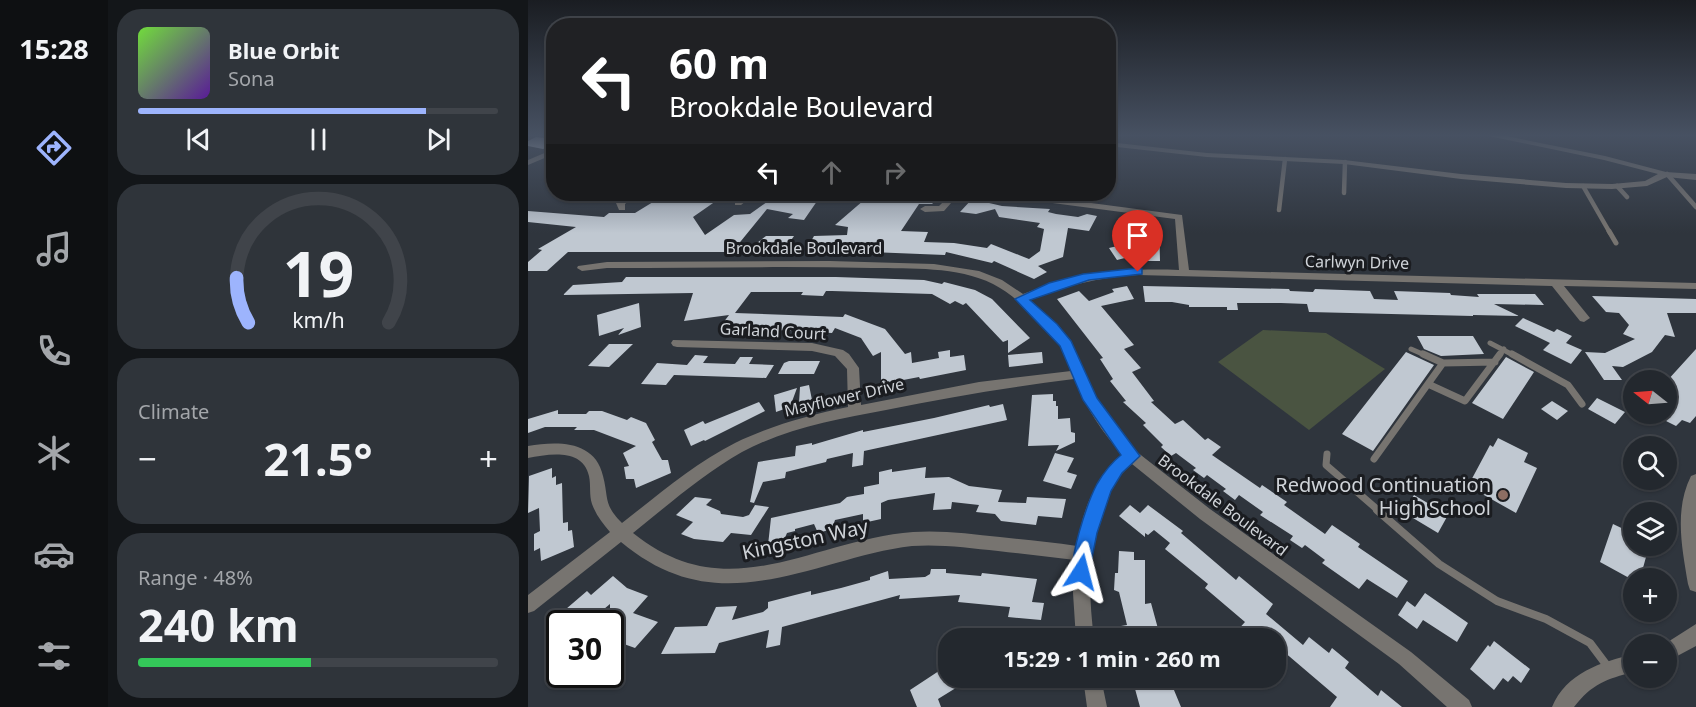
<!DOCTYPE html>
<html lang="en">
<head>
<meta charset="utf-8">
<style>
	:root { --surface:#23282e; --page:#2f343a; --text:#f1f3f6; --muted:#a3a6aa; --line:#40444a; --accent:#9db4fd }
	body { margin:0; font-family:"Noto Sans",sans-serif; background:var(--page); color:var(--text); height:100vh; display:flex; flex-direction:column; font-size:22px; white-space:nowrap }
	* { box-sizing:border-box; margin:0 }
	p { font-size:20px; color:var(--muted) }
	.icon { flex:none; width:33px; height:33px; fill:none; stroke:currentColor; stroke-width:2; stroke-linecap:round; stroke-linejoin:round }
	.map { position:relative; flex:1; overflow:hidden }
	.drawer { display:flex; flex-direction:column; gap:9px; padding:9px; background:#131619; width:420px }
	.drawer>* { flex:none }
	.hud { position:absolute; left:18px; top:18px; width:570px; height:183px; border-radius:24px; box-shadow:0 2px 4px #0004,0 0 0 2px var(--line); background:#202124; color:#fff; overflow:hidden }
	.needle { width:39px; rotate:287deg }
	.buttons { position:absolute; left:1095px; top:370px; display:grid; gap:12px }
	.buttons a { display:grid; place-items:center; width:54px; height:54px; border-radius:50%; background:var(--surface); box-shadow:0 2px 4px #0004,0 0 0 2px var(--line); font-size:30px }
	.speed { position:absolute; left:18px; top:610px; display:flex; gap:12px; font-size:30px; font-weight:700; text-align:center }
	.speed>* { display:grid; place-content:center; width:78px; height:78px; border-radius:50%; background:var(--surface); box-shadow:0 2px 4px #0004,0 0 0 2px var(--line); line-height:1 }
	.speed .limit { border:3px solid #111; border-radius:9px; background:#fff; color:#111 }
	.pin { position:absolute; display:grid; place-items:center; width:51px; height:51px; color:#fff; margin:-62px -26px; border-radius:50% 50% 50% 0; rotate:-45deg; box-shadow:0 0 6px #0007 }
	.pin .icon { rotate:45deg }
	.me { position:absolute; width:66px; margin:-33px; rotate:9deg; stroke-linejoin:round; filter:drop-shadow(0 0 4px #0008) }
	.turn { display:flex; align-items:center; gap:21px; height:126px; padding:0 24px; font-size:27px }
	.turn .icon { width:78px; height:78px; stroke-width:2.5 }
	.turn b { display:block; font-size:42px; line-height:51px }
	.lanes { display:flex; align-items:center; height:57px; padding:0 24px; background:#0003; justify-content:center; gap:30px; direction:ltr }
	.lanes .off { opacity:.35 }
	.big { font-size:45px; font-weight:700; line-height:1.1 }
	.drawer .tile { flex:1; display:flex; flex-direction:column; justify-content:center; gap:9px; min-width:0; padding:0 21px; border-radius:24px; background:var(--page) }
	.drawer .dial { align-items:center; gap:0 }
	.dial svg { height:156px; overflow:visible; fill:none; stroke:var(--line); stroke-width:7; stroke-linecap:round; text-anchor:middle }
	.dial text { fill:var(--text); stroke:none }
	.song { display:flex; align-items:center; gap:18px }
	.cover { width:72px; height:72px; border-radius:9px; background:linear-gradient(135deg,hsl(100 70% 55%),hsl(270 70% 35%)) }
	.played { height:6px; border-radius:3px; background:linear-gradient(90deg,var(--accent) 80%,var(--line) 80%) }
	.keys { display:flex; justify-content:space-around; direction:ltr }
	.heat { display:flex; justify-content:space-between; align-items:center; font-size:33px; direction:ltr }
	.charge { height:9px; border-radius:4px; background:linear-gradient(90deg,#34c759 48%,var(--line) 0) }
	.trip { position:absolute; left:410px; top:628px; width:348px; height:60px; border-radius:24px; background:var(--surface); box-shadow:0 2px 4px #0004,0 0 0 2px var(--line); font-weight:700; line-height:60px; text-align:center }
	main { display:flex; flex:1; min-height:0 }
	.menu { display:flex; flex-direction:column; width:108px; justify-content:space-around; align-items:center; background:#0e1012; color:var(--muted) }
	.menu .icon { width:42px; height:42px }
	.menu .selected { color:var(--accent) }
	.menu b { font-size:27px; color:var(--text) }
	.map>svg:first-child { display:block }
	.green { fill:#4a5441 }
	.building { fill:#c0c8d1 }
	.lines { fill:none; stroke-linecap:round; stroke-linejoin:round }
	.service-far3 { stroke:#777470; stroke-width:4.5 }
	.service-far2 { stroke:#777470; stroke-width:5 }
	.service-far1 { stroke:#777470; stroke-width:7 }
	.service { stroke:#777470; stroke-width:8 }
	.minor { fill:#777470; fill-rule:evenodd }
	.route { fill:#1a73e8; stroke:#114b97; stroke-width:1.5 }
	.education-dot { fill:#8d6e63; stroke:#1a1c20; stroke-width:2 }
	.labels { text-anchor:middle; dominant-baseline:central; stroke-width:6; stroke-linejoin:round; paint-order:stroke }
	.street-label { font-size:16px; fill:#cfd3d8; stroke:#1a1c20 }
	.near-poi-label { font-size:20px; fill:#cfd3d8; stroke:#1a1c20; text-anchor:end }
	.near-street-label { font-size:20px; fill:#cfd3d8; stroke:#1a1c20 }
</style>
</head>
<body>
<main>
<nav class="menu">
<b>15:28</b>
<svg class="icon selected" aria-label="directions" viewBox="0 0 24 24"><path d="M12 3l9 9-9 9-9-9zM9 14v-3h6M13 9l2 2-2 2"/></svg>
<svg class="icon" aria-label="music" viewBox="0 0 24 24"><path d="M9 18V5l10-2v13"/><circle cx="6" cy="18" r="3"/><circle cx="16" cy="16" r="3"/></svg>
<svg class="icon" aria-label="phone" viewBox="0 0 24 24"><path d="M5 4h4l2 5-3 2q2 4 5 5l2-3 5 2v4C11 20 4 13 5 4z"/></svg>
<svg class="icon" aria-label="climate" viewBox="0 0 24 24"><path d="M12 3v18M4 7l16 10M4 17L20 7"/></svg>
<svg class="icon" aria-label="car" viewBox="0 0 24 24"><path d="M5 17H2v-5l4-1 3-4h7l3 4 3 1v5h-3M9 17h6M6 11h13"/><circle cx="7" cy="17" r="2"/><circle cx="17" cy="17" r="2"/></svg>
<svg class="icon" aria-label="filters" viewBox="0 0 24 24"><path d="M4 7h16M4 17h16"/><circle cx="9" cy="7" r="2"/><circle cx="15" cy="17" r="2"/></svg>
</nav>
<section class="drawer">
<div class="tile">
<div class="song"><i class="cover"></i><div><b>Blue Orbit</b><p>Sona</p></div></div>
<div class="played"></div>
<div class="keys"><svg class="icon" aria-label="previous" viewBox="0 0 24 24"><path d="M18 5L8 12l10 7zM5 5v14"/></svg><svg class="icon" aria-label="pause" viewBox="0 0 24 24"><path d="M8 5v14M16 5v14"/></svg><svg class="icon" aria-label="next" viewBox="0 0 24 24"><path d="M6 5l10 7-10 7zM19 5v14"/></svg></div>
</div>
<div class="tile dial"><svg viewBox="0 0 100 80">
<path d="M14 69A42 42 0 1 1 86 69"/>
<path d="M14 69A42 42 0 0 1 8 46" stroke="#9db4fd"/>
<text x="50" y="56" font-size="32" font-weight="700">19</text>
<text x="50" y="72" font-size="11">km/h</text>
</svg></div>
<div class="tile"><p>Climate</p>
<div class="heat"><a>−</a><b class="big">21.5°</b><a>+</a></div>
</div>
<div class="tile"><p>Range · 48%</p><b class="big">240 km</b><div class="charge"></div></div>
</section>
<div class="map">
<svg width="1168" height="707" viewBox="0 0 1168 707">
	<rect width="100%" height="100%" fill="#2f353d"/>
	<path class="green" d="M735 330 798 333 857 369 781 430 690 362Z"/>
	<path class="building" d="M8 137 26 139V144L15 149 0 146V141Z
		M138 194H198L165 217 177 235 206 215 222 214 250 194H294L276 220 260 218 265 214 239 209 204 252H40L19 271H0V262L14 250 10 249 48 227 0 222V211L76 217 81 213H107Z
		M343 194H414L404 204H391L373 231 400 232 396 242 426 243 459 248 463 244 501 259 512 251 516 229 509 227 512 223 471 217 467 209 448 214 432 212 444 199 474 206 522 209 520 212 528 214 550 217 559 214 569 216 561 231 540 228 535 257 510 266 519 272 506 279 466 261 464 263 418 252 417 255 293 250 292 252H277L286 236 319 235 320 227 307 225Z
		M591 218 631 224 632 261H616V253L589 260 581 248 623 238 585 232Z
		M238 236H266L255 252 220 250Z
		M98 277H308L396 280 414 284 416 282 447 290 464 299 502 338 480 353V340L475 342 438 303 435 305 427 301 422 304 404 294 304 291H298L295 296 273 295 275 292H223L207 313 315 317 317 314 357 329 377 354 383 352 384 363 411 358 410 352 422 350V357L436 355 438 370 392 379 391 377 370 381V388L353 391V352L345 356 333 338 307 328 304 333 192 327 201 315 156 321 165 293 35 295 45 285 94 282Z
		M599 286 606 299 573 306 606 345 596 349 613 368 604 372 626 401 623 402 647 424 655 420 677 440 680 438 693 447 684 455 732 488 734 485 759 502 756 505 797 534 804 525 832 544 830 547 880 581 869 598 839 579 831 589 794 563 797 560 777 545 774 548 762 540 765 536 732 515 735 512 711 495 707 500 695 491 698 489 679 475 676 478 665 470 668 468 648 453 643 456 633 447 635 445 615 425 618 423 595 402 598 401 582 381 585 379 572 359 575 358 529 299 551 291 561 301 586 292 584 289Z
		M615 286 761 289 762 291 785 292 787 289 842 291 846 299 870 300 866 291 922 293 923 295 951 297 949 294H1007L1016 305 966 304 991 316 945 315V316L781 312 779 304 753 303H709L710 310H699V307H661V305L644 302H617Z
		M1064 296 1168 299V313H1139L1147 337 1137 335 1124 352 1095 367 1084 366 1094 380H1076L1057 352 1077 353 1107 339 1095 334 1101 325 1091 313 1078 312Z
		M111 303 113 327 90 335 96 328 71 336 69 315Z
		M995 318 1026 332 1029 329 1044 336 1038 343 1054 350 1043 364 1015 350 1022 343 987 326Z
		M889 336H945L956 354 913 356 896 349Z
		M81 344H105L81 367 60 366Z
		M1168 349V416L1162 423 1154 420 1148 426 1138 421V382Z
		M514 352 515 363 481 367 480 355Z
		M878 352 906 365 845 451 814 434Z
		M167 355 180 356 175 363 207 364 212 357H225L221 364 246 365 238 378 146 375 138 385 113 384 129 363 159 365Z
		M978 357 1006 372 975 419 944 403Z
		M261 361H292L286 374H250L256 363Z
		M281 385 284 400 271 403 272 387Z
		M269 388 262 407 248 412 246 395Z
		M525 394V401H528V406H530V419L542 418 543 432 547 433V442L528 451 531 445 500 446 504 395Z
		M1069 398 1097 412 1087 424 1060 409Z
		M1024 401 1040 411 1029 420 1013 409Z
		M231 402 237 411 177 441 176 440 163 446 156 430 175 421 177 424Z
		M475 404 479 420 336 451 335 465 324 467 325 453 299 459 298 462 258 472 257 478 235 482 226 503 222 502 230 462 267 456 268 446 284 443V445L335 430V432L406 418 461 405 462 407Z
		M30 410V414H58L61 411H74L99 420 103 417 118 423 127 440 124 442 134 460H140L143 473 108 488 106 479H98L96 467 101 466 95 453 108 446 66 430H46L49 427H17L0 433V419Z
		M970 438 1000 453 996 462 1009 468 988 513 940 486 962 445 965 447Z
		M527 453 546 458 539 472 549 475 543 489 515 481Z
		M398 467 397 478 421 477 441 486 474 490 470 502 498 503 499 497 538 499 534 518 510 516 508 525 473 521 467 514 448 512 451 505 424 502 423 509 405 510 407 493 360 500 353 503V519L335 523V514L307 520 304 529 290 533 286 524 267 529V531L259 533 256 540 240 545 243 518 312 503 319 497 336 494V487L351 484V472L364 469V472Z
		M24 468V478L28 476V485L34 483 35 523 40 522V531L44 530 46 547 13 561 12 548 6 551V534L12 531 11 508 0 513 1 476Z
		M886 495 920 515 910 533 875 512Z
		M167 497 184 499 178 505 192 511 193 514 215 517 221 515 227 505 241 507 223 535 203 533 195 542 166 539 153 534 165 522 148 515Z
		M602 505 612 513 620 505 655 531 653 533 708 580 711 576 745 604 738 614 775 645 781 637 801 653 804 648 821 662 817 668 850 696 853 690 874 707H802L809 697 755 651 747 661V639H728L723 634 718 639H714L707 633 717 622 677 588 680 584 637 549 642 543 626 530 620 535 617 533V537L591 516Z
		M1085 524 1106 534V546H1121L1112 579H1103L1072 562Z
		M591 551 606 552V560H617V604L623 603 632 636 596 639 593 626 599 625 591 592 586 590 587 573H590Z
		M403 569H418V573L453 576 454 573 509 579 504 602 516 603 513 620 480 617 482 607 430 602 432 595 371 599 372 595 254 627 252 645 238 648 241 630 191 643 187 653 133 654 147 627 179 626 188 607 209 606 204 620 235 612 240 608V602L267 595 283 591V595L313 588 342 580V577L360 571 361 579 397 577 402 574Z
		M85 576 99 588 120 596 105 613 130 622 107 648 82 639V604L58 624 38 609 59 591 63 595Z
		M897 593 940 623 929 642 895 620 889 629 870 615 879 601 887 607Z
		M966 641 1002 669 993 683 985 676 980 682 975 678 966 690 942 669 960 645 962 647Z
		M420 665V678H444L410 699 413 707H389L382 690Z
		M475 678H508L509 680 477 690Z
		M604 678H641L653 707H612Z"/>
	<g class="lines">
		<path class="service-far3" d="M1139 174 1168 207
			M1055 186 1082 233
			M1089 186 1099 197
			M816 193 817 162
			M751 210 757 159"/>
		<path class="service-far2" d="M1081 231 1088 243
			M962 343 987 356
			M883 349 899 356
			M971 356 976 349"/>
		<path class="service-far1" d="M895 354 915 363 967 362
			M984 354 1040 385 1054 404
			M900 384 937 401 972 354
			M799 454 798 465 851 511
			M846 459 915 363"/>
		<path class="service" d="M849 510 911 564 969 601 1018 619 1062 643 1080 667"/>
		<path class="minor" d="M951 134H968L1077 156 1138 172 1168 174V180L1139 177 1119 186 1084 189 1038 188 933 179 816 164 679 157 580 146V142L679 153 816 160 933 174 1038 183 1084 184 1117 181 1130 174 1076 160Z
			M26 149V154L0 165V160Z
			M100 194H109L97 204V210H91L88 203Z
			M218 194H227L213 205H207V201Z
			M321 194H330L321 202H315V198Z
			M423 194H431L416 211 397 212 392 209 397 206H411Z
			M475 194H495L654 215 661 270 1168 283V289L1036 286 1062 318 1056 322 1052 321 1024 286 610 275C572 277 536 286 501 300L542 341 568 399 594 436 609 452 682 509 883 652 941 700 944 707H919L871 664 672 519 604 464C556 504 559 582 566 639H548L545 593 547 560C522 557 496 554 470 551 441 548 413 544 384 546 358 549 333 556 308 563 227 586 164 601 93 542L6 611 0 613V595L82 532C75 524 68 515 64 504 61 495 63 485 61 476 55 448 21 454 0 458V446C29 441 67 440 75 476 81 499 75 504 94 523 130 495 166 464 207 443 242 426 281 415 320 407L319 369 307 356 284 351 149 347 145 346 143 343 145 340 284 343 315 350 321 354 331 368 333 405 451 382 543 371 533 345 527 338C508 319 489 296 465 284 429 266 383 269 344 268 256 266 167 268 79 268L54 271 49 268 50 266 79 262 302 261 406 264 451 271 474 280 495 294C550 273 592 268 651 270L647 219 479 197ZM546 379C558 407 574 433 595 455 567 477 554 511 549 546 523 542 498 540 472 537 443 534 414 530 385 532 283 540 201 610 105 533 140 505 175 474 214 452 259 428 309 419 358 410 421 397 483 387 546 379Z
			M1168 474V592L1162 590 1160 584C1154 548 1146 510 1163 476Z
			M1168 624V646L1138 662V645H1135Z
			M1106 654V672C1078 679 1064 684 1046 707H1024C1038 673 1073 662 1106 654Z
			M555 678H573L579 707H559Z"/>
	</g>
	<linearGradient id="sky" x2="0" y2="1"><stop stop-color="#1a1d22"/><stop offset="0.58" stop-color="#475162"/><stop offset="1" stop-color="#475162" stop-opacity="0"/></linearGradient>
	<rect width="1168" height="233" fill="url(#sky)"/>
	<path class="route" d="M610 268 614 269V274L561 280 502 300 529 324 543 341 569 398 612 456 594 473 583 491 569 533 560 578 553 581 546 578C539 561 560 501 569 484 576 472 583 463 593 455L555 400 532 346 487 299 521 283 555 274Z"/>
	<circle class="education-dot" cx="975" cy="495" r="6"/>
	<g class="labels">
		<g class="street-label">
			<text x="276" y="248">Brookdale Boulevard</text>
			<text transform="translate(829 262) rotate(1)">Carlwyn Drive</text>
			<text transform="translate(245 331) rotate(3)">Garland Court</text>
			<text transform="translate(316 397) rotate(-13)">Mayflower Drive</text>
			<text transform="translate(695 505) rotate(37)">Brookdale Boulevard</text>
		</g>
		<g class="near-poi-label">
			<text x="963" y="484">Redwood Continuation<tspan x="963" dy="23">High School</tspan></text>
		</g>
		<g class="near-street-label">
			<text transform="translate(277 539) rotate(-12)">Kingston Way</text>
		</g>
	</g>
</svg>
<div class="buttons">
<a><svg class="needle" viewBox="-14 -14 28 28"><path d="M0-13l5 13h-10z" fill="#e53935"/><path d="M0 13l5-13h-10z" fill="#a3a6aa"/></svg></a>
<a><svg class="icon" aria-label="search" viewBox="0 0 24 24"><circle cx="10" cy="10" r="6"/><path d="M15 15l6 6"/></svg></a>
<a><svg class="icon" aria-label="layers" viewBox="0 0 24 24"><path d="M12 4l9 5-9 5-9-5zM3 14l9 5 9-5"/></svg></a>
<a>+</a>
<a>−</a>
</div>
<div class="speed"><div class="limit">30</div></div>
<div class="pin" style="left:610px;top:272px;background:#d93025"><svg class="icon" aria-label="arrive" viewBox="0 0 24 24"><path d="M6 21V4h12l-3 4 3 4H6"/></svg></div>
<svg class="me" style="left:553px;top:572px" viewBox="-20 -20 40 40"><path d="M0-17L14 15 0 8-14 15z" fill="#1a73e8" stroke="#fff" stroke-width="4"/></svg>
<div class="trip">15:29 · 1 min · 260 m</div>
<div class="hud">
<div class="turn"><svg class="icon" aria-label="left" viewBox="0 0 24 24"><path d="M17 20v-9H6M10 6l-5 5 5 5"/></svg><div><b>60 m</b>Brookdale Boulevard</div></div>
<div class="lanes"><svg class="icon" aria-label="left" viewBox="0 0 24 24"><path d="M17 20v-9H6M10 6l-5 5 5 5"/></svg><svg class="icon off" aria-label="ahead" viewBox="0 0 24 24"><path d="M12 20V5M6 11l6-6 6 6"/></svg><svg class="icon off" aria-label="right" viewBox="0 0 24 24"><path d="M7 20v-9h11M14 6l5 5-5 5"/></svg></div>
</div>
</div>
</main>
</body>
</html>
